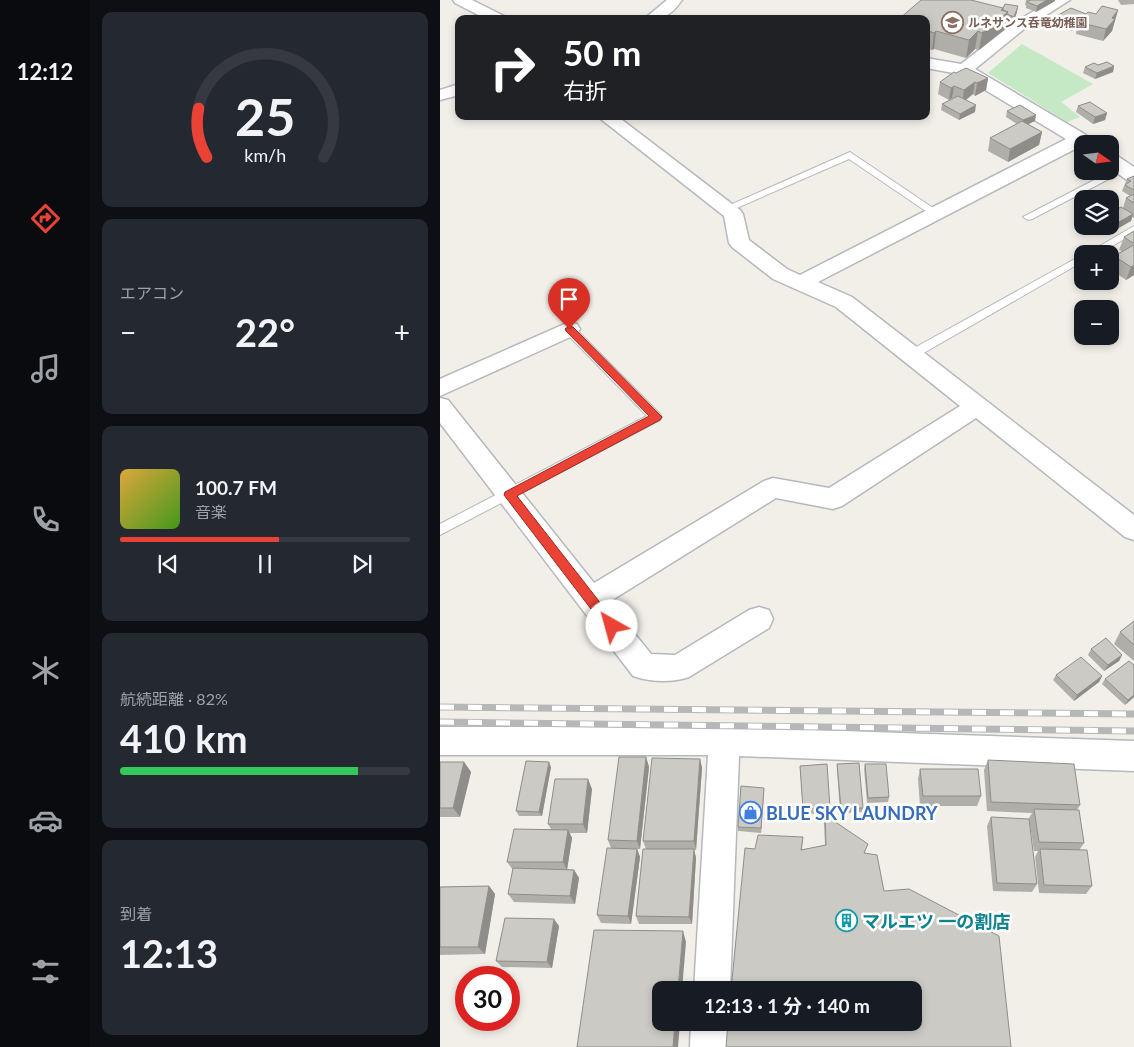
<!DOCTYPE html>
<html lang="ja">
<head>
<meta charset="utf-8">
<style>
	:root { --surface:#171b24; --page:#242831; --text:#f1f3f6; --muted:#9ea1a6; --line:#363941; --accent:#ea4335 }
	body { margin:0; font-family:Lato,"Noto Sans JP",sans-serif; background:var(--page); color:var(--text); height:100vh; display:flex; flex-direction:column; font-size:19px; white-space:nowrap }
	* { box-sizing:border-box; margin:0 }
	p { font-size:16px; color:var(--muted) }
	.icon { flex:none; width:28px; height:28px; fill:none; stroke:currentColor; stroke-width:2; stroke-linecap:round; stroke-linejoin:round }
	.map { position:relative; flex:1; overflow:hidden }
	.panel { display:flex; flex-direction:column; gap:12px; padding:12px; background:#0d0f14; width:350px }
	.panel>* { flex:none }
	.hud { position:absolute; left:15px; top:15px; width:475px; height:105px; border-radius:10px; box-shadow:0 2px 8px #0003; background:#202124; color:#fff; overflow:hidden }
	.needle { width:32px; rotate:104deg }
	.buttons { position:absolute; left:634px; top:135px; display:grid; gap:10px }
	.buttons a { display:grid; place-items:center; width:45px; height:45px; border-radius:10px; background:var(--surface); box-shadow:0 2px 8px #0003; font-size:25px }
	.speed { position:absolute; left:15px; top:966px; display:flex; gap:10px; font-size:25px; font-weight:700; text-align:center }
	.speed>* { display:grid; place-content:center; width:65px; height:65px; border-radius:50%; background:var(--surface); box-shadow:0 2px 8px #0003; line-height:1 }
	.speed .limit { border:8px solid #d22; background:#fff; color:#111 }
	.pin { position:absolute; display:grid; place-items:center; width:42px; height:42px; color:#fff; margin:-51px -21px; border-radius:50% 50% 50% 0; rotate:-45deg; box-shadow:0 0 5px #0007 }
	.pin .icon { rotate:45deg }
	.me { position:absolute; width:55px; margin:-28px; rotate:322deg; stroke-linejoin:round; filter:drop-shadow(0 0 4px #0008) }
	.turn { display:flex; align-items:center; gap:18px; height:105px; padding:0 25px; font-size:22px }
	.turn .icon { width:65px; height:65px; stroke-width:2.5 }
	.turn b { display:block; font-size:35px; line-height:42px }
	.big { font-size:38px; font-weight:700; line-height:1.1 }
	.panel .tile { flex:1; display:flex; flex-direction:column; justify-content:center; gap:8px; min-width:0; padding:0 18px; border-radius:10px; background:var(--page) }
	.panel .dial { align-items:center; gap:0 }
	.dial svg { height:130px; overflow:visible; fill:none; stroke:var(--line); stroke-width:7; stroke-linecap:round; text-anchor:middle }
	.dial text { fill:var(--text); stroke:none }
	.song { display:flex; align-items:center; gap:15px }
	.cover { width:60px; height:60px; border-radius:8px; background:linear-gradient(135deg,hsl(40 70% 55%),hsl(100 70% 35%)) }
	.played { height:5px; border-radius:2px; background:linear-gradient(90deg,var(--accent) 55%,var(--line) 55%) }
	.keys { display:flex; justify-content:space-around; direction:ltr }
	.heat { display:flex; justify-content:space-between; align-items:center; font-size:28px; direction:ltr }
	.charge { height:8px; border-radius:4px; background:linear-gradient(90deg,#34c759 82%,var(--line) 0) }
	.trip { position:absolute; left:212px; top:981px; width:270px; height:50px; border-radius:10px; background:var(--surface); box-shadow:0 2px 8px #0003; font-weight:700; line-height:50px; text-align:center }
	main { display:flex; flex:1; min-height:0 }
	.dock { display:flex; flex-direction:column; width:90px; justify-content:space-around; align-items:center; background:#090b0e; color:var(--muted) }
	.dock .icon { width:35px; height:35px }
	.dock .on { color:var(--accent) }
	.dock b { font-size:22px; color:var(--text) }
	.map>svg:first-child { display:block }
	.green { fill:#c5e8c5 }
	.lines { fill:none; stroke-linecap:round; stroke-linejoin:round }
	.lane-casing { stroke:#b5b8bc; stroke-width:2 }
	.street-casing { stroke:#b5b8bc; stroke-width:3 }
	.lane { fill:#fff; fill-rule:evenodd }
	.street { fill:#fff; fill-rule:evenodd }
	.rail-casing { stroke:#b6b7b8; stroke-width:7 }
	.rail { stroke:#fff; stroke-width:5; stroke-dasharray:14; stroke-linecap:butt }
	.wall { fill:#afaea9 }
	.shaded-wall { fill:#8f8d8a }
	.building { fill:#cccac5; stroke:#8f8d8a }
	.route { fill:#ea4335; stroke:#982c22 }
	.labels { text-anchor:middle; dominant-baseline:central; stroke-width:5; stroke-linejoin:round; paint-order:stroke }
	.far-education-label { font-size:12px; font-weight:bold; fill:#785e54; stroke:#fff; text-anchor:start }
	.near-shop-label { font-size:18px; font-weight:bold; fill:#366cbe; stroke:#fff; text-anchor:start }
	.near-culture-label { font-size:18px; font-weight:bold; fill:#0d838f; stroke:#fff; text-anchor:start }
</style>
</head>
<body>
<main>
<nav class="dock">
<b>12:12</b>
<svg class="icon on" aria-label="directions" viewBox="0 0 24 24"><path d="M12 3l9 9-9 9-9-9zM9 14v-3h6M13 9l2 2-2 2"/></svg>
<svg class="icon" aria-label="music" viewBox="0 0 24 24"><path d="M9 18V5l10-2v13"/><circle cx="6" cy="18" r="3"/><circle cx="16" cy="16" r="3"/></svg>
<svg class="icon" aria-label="phone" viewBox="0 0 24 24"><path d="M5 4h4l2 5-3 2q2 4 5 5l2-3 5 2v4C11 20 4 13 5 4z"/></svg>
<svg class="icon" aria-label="climate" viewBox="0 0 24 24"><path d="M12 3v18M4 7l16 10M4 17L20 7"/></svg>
<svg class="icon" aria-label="car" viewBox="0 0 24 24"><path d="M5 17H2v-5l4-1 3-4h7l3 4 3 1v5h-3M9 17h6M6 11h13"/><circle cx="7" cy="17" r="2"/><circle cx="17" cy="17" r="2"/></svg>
<svg class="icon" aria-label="filters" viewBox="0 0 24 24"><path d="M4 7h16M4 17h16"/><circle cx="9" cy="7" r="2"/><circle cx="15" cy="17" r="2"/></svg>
</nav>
<section class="panel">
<div class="tile dial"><svg viewBox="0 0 100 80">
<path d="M14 69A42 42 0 1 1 86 69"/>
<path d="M14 69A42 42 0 0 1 9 39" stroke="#ea4335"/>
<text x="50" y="56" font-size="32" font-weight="700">25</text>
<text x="50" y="72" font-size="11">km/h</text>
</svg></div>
<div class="tile"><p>エアコン</p>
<div class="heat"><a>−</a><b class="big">22°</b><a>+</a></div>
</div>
<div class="tile">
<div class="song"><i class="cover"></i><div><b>100.7 FM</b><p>音楽</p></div></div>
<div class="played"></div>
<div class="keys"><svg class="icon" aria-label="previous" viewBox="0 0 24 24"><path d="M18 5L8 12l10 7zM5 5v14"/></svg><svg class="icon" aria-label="pause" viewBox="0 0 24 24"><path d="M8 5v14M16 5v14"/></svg><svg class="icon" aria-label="next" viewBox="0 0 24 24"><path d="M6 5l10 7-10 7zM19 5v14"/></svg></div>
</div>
<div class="tile"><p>航続距離 · 82%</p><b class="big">410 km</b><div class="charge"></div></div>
<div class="tile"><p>到着</p><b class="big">12:13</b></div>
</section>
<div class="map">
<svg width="694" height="1047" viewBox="0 0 694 1047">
	<rect width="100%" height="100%" fill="#f1efe8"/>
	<path class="green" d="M582 44 653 84 621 102 640 117 627 122 548 73Z"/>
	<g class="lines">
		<defs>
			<path id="lane" d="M410 152 502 214 501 216H493L409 159 290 211H282L281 209Z
				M683 165 688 168 686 170 592 219 588 220 583 217Z
				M694 226V233L659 254H646Z
				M642 255V262L475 358H467L465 355 467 352Z
				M129 325 133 326 220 414 222 417 220 420 0 535V524L207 416 125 332 123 329 125 326Z"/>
			<path id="street" d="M13 0H32L64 16 66 19H46L15 3Z
				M227 0H242C230 17 223 19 204 19Z
				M612 0H630L584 29 535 69 646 135 656 144H642V148L639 147 378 282 412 297 694 515V540L685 537 536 418 402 506 393 509 336 498 169 602 211 654 235 655 309 610 319 607 329 610 333 619 329 628 249 677C232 683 210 682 193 676L0 423V398L8 400 154 583 324 481 333 478 389 488 520 406 396 307 333 279 292 247 289 243 284 216 157 116H177L300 210 303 214 309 240 347 269 360 275 626 139 519 74 486 68V58L521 64 574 23Z
				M19 84V95L0 100V90Z
				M670 153 676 155 694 167V182L687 180 670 168Z
				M129 322 137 324 140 329 137 334 0 396V379Z
				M0 727H284L694 741V771L299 756 290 990H254L268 755H0Z
				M251 1022H289L288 1047H250Z"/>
		</defs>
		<use href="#lane" class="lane-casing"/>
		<use href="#street" class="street-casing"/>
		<use href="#lane" class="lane"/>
		<use href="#street" class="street"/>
		<defs>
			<path id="rail" d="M0 707 694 714
				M0 722 694 731"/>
		</defs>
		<use href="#rail" class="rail-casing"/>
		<use href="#rail" class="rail"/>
	</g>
	<path class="wall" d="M586 0H615V1L596 12 586 8V5H585Z
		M678 0H694V4L681 5Z
		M678 10 672 31 663 41 636 34 637 27 631 31 612 24 613 18 646 14H656Z
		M577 12 573 23 566 21 565 29 539 50 535 49 526 58 494 49 492 50 486 48V19Z
		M658 65 674 66 673 72 655 79 643 73 645 67Z
		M516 73 548 78 546 90 535 96 533 94 526 100 535 112 519 120 501 110 502 104 513 99 512 98 509 100 498 94 500 82Z
		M638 106 667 113 665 120 653 124 636 112Z
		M567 111 595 121 588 124 602 132 599 145 568 162 548 151 550 138 577 124 566 117Z
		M694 176V218L692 217 691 221 668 234 656 226H670L683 208 686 198 690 196 682 191 687 179Z
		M694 231V275L686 280 670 269V268L674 256 682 251 679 250 684 237Z
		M694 621V661L674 644 680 632Z
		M651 649 682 655 679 661 664 671 648 655Z
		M694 665V697L685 705 662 684 665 679Z
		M616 675 662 676 659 682 634 701 613 680Z
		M206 757 209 767 200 849H197L200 857 191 924 161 923 157 915 171 848 168 840Z
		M260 759 262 768 256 850H254L256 858 252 924H199L196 916 206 849 203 841Z
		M548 760 640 805 637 810 644 843 640 849 652 886 646 894 599 893 595 857 598 851H594L589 818 592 813 547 811 544 770Z
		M0 762H24L31 772 20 817H0Z
		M397 764 423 808 422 812 400 813 397 769Z
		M425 764 449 797 448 802 427 803 424 769Z
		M360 766 390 808V813L363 814Z
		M111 767 102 816H79L76 811Z
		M480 769 541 796 537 806H480L478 779Z
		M324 788 321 833 298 831V827Z
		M152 789 147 833H130L132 838 127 869 134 870 139 878 135 904 74 902 68 894 73 870 67 862 111 829 108 824Z
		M385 815 426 854 444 891 559 936 315 849 363 837 362 850 385 845 384 824Z
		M551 817 597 884 592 892 553 891 547 826Z
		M49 886 55 894 45 954 0 955V887Z
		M119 926 112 968 62 967 56 961Z"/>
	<path class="shaded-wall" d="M607 0H615V1L596 12 597 6Z
		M578 6 577 12 573 23 574 17Z
		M563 8 568 12 565 29 539 50 542 33Z
		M678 10 672 31 663 41 666 29 672 18Z
		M648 14 638 22 637 27 631 31 632 25Z
		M496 31 494 49 492 50 494 33Z
		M538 31 535 49 526 58 529 40Z
		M674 66 673 72 655 79 657 73Z
		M548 78 546 90 535 96 537 83Z
		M535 82 533 94 522 103 524 90Z
		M514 86 512 98 509 100 511 88Z
		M536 105 535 112 519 120 520 114Z
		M667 113 665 120 653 124 655 117Z
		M596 115 595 121 582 127 583 120Z
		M602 132 599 145 568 162 570 149Z
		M693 214 691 221 668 234 670 227Z
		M694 265V275L686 280 691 267Z
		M682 655 679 661 664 671 668 665Z
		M662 676 659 682 634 701 637 695Z
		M694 695V697L685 705 688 700Z
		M206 757 209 767 200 849 197 841Z
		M260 759 262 768 256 850 254 841Z
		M24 762 31 772 20 817 13 808Z
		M109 762 111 767 102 816 99 812Z
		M148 779 152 789 147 833 143 824Z
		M324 788V792L321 833V828Z
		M128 830 132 838 127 870 123 862Z
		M197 849 200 857 191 924 188 916Z
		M254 849 256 858 252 924 249 917Z
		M134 870 139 878 135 904 130 896Z
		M49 886 55 894 45 954 38 947Z
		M114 919 119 926 112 968 107 962Z
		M243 931 246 942 242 990H238Z
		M235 1022H240L238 1047H233Z"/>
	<path class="building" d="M481 0H531L563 8 561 10 568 12 542 33 538 31 529 40 496 31 494 33 486 30V19H459Z
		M589 0H607L597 6 587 2 590 0Z
		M565 4 578 6 574 17 567 14 568 12 563 10V8Z
		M662 6 678 10 672 18 675 19 666 29 638 22 648 12 656 14Z
		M631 8 646 14 642 18 632 25 613 18Z
		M667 62 674 66 657 73 645 67 654 63 658 65Z
		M526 68 548 78 537 83 535 82 524 90 514 86 511 88 500 82 514 72 516 73Z
		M518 96 536 105 520 114 502 104Z
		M650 102 667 113 655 117 638 106Z
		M580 105 596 115 583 120 567 111Z
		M582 121 602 132 570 149 550 138Z
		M694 176V190L685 185 691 181 687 179Z
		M694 194V203L686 198Z
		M681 207 693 214 670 227 668 226H670V213Z
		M694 231V242L693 243 684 237Z
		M694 245V265L691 267 674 256Z
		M694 621V645L680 632Z
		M666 638 682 655 668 665 651 649Z
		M641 657 662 676 637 695 616 675Z
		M689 661 694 665V695L688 700 665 679Z
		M179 757H206L197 841 168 840Z
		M212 758 260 759 254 841H203Z
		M548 760 634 764 640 805 551 802Z
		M86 761 109 762 99 812 76 811Z
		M0 762H24L13 808H0Z
		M419 763 423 808H401L397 764Z
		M387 764 390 808 363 809 360 766Z
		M425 764H446L449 797 428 798Z
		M480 769H538L541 796H483Z
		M115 779H148L143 824H108Z
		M301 786 324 788 321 828 298 827Z
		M594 809 639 810 644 843 599 842Z
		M385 815 428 844 424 853 437 855 444 891 469 889 559 936 571 1047H286L288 1022H474V990H291L305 848 315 849 318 835 363 837 361 850 386 845Z
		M551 817 589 819 597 884 557 883Z
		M74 829 128 830 123 862H67Z
		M167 848 197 849 188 916 157 915Z
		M203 849H254L249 917 196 916Z
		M600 849 647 850 652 886 604 885Z
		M73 868 134 870 130 896 68 894Z
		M49 886 38 947H0V887Z
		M65 918 114 919 107 962 56 961Z
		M154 930 243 931 238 990H221V1022H235L233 1047H137Z"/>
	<path class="route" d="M129 326 133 327 222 417 220 420 77 496 176 623 178 626 176 630 172 632 167 630 64 495 65 492 209 416 126 331 125 329Z"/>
	<defs>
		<symbol id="school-ring" viewBox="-11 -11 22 22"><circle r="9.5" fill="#fff" stroke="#8d6e63" stroke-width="1.5"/><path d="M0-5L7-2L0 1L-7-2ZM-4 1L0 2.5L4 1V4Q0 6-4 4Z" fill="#8d6e63"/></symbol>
		<symbol id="shop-ring" viewBox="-11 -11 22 22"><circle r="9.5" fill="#fff" stroke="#3f7fe0" stroke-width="1.5"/><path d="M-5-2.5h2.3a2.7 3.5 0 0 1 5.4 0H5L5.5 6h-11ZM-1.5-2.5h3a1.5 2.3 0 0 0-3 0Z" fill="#3f7fe0"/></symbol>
		<symbol id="building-ring" viewBox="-11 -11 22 22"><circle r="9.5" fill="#fff" stroke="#0f9aa8" stroke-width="1.5"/><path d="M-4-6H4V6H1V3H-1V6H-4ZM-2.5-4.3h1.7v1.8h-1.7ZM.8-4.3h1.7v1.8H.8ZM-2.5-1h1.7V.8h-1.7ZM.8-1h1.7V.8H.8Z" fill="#0f9aa8"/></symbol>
	</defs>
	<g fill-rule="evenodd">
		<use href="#school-ring" x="500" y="10" width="25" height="25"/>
		<use href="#shop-ring" x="298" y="800" width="25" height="25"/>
		<use href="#building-ring" x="394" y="908" width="25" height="25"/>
	</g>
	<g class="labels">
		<g class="far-education-label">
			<text x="528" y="22">ルネサンス呑竜幼稚園</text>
		</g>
		<g class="near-shop-label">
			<text x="326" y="813">BLUE SKY LAUNDRY</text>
		</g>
		<g class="near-culture-label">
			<text x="422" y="921">マルエツ 一の割店</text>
		</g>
	</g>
</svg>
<div class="buttons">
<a><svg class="needle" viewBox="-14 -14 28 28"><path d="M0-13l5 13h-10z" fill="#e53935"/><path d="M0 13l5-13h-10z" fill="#9ea1a6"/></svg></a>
<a><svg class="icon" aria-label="layers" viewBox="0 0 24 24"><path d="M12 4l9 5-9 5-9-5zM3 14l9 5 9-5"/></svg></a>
<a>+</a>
<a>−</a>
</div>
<div class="speed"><div class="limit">30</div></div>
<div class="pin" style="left:129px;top:329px;background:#d93025"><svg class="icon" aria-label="arrive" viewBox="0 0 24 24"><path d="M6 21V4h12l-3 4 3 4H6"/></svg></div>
<svg class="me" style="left:172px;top:626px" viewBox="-20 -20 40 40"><circle r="19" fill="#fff"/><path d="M0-13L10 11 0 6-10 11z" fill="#ea4335"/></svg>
<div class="trip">12:13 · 1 分 · 140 m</div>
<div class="hud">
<div class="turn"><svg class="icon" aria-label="right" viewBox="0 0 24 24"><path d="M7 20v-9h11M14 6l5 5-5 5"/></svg><div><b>50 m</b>右折</div></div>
</div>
</div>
</main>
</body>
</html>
